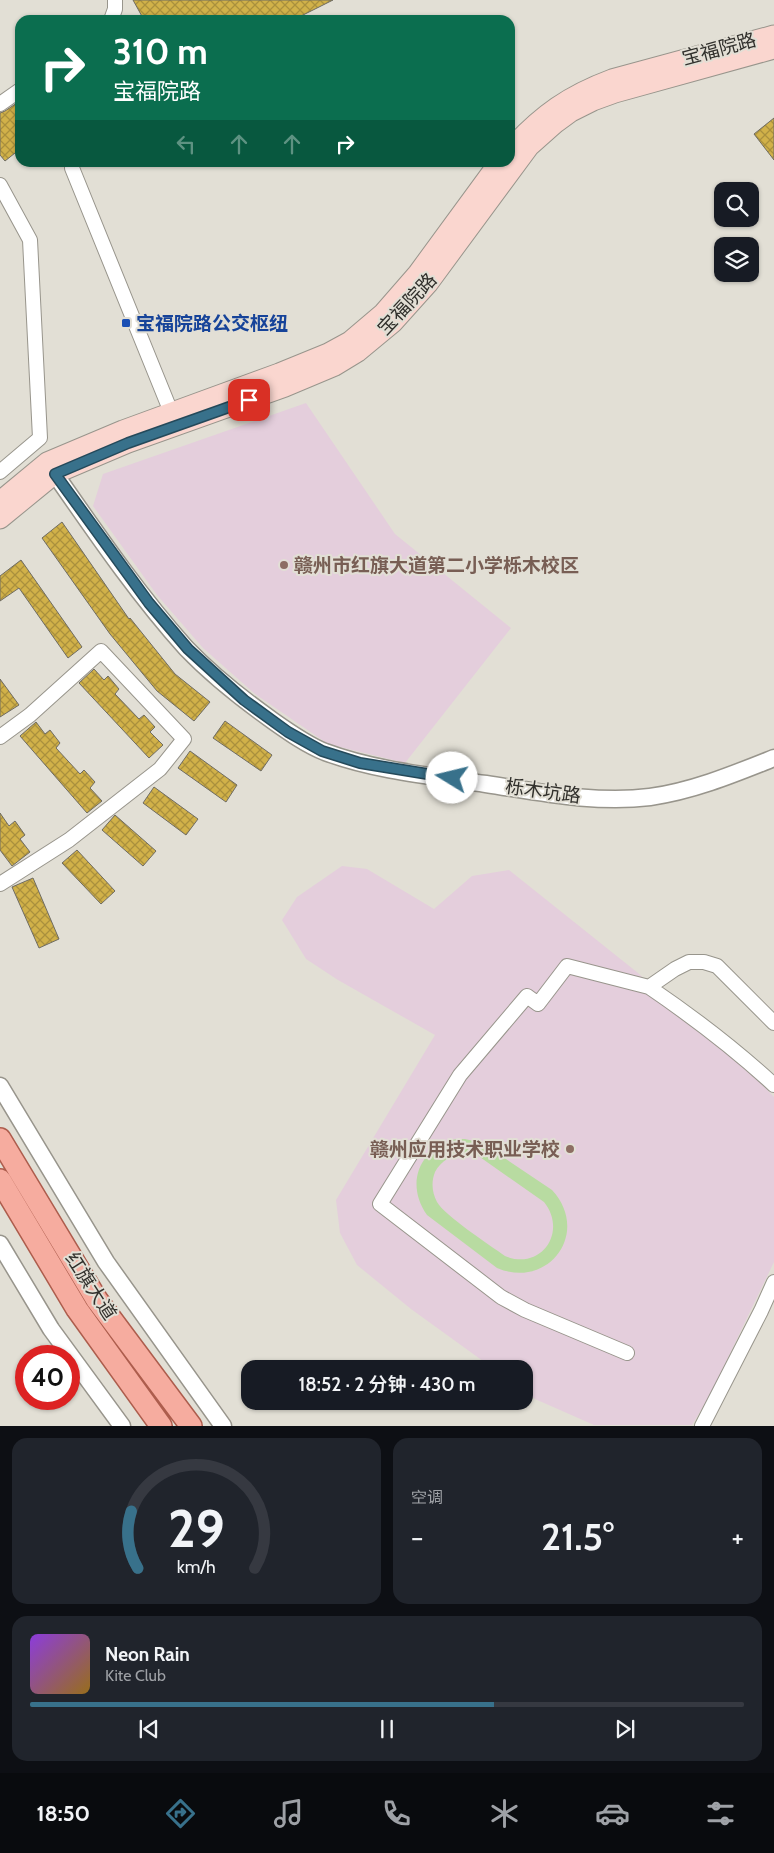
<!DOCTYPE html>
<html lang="zh">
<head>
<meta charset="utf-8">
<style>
	:root { --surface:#171b24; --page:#20242c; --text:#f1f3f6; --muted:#9ea1a6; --line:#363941; --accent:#38718b }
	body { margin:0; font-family:Cabin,"Noto Sans SC",sans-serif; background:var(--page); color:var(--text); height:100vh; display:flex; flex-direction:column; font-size:19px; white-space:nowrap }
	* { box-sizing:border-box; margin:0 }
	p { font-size:16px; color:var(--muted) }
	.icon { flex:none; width:28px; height:28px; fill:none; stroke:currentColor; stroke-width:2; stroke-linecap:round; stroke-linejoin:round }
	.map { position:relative; height:1426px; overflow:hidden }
	.panel { display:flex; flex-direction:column; gap:12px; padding:12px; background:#0d0f14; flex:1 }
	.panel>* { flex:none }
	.top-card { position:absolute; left:15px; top:15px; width:500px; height:152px; border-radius:15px; box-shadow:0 1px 4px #0004; background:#0b6e4f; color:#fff; overflow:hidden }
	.fabs { position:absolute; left:714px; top:182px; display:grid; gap:10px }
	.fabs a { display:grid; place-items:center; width:45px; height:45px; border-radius:10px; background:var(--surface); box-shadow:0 1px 4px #0004; font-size:25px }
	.speed { position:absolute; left:15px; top:1345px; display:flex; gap:10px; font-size:25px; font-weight:700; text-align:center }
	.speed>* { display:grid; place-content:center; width:65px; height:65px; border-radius:50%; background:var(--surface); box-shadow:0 1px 4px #0004; line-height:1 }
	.speed .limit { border:8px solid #d22; background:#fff; color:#111 }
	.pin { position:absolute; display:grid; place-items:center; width:42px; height:42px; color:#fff; margin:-21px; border-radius:10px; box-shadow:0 2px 8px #0006 }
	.me { position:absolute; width:55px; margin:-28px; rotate:279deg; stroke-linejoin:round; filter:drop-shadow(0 0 4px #0008) }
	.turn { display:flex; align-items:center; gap:18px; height:105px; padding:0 15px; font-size:22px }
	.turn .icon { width:65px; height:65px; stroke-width:2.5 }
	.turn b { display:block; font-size:35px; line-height:42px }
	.lanes { display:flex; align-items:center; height:48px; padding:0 15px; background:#0003; justify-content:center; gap:25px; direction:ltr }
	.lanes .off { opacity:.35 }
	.big { font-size:38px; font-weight:600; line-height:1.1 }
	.panel .widget { flex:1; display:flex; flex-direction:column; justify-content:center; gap:8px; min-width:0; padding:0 18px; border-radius:15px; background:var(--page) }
	.panel .dial { align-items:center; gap:0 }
	.dial svg { height:130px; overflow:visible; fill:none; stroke:var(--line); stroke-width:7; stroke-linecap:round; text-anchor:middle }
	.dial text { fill:var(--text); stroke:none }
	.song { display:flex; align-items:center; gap:15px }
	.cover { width:60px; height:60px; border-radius:8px; background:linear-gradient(135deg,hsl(270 70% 55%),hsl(40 70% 35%)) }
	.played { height:5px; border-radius:2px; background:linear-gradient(90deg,var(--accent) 65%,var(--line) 65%) }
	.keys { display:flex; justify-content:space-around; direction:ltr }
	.heat { display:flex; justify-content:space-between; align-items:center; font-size:28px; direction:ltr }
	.panel .tiles { flex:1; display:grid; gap:12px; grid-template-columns:1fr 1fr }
	.widget:last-child { grid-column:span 2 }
	.trip { position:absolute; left:241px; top:1360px; width:292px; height:50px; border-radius:15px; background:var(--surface); box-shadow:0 1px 4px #0004; font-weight:600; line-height:50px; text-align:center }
	.dock { display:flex; height:80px; justify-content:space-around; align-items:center; background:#090b0e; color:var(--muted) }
	.dock .icon { width:35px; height:35px }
	.dock .on { color:var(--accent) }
	.dock b { font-size:22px; color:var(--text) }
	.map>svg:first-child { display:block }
	.education { fill:#e4cedc }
	.pitch { fill:#b8dba1; fill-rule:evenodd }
	.building { fill:url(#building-cross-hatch); stroke:#6f6c63 }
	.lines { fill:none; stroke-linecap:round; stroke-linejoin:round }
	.minor-casing { stroke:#98958c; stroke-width:16 }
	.tertiary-casing { stroke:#98958c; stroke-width:19 }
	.secondary-casing { stroke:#98958c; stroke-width:21 }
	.primary-casing { stroke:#ad5d4d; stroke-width:24 }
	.minor { stroke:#fff; stroke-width:14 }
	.tertiary { stroke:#fff; stroke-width:16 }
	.secondary { stroke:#fad6cf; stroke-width:19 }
	.primary { stroke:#f6ac9f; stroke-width:21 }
	.route-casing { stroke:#24495a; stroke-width:12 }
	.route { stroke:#38718b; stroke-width:9 }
	.transit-dot { fill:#1a4fb4; stroke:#e2dfd5; stroke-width:2 }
	.education-dot { fill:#8d6e63; stroke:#e2dfd5; stroke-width:2 }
	.labels { text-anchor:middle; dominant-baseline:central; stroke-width:4; stroke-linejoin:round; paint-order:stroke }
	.street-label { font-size:19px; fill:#31302c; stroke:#e2dfd5 }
	.transit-label { font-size:19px; font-weight:bold; fill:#164399; stroke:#e2dfd5; text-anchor:start }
	.education-label { font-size:19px; font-weight:bold; fill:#785e54; stroke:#e2dfd5; text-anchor:start }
</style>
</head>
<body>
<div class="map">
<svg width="774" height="1426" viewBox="0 0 774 1426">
	<defs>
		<pattern id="building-cross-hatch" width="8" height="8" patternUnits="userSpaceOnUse" patternTransform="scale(1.25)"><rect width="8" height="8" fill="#d1b149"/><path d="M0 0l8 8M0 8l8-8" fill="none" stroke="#aa903d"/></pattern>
	</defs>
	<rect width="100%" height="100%" fill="#e2dfd5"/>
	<path class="education" d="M306 403 395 534 511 628 405 763 328 744 255 694 203 648 157 595 93 506 103 474Z
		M342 866 367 869 434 909 472 876 509 870 638 973 685 1018 750 1072 774 1097V1262L710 1395 692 1425H594L535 1399 525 1391V1369H494L411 1309 357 1265 340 1233 336 1200 435 1035 338 980 306 959 282 920 297 897Z"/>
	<path class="pitch" d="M456 1139H465L482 1143 552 1190C591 1232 549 1290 497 1268L427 1215C405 1184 419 1148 456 1139ZM463 1153 477 1155 544 1202C568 1232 541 1271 505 1256 490 1245 445 1216 437 1202 432 1193 431 1182 435 1172 441 1161 451 1155 463 1153Z"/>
	<path class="building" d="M133 0H333L293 20H144Z
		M20 101V149L5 161 0 155V113L5 111Z
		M774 118V160L754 134Z
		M62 522 129 619 130 618 175 674 210 702 194 721 157 691 110 634 42 538Z
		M21 560 82 647 68 658 19 588 0 601V576Z
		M94 669 104 680 108 676 119 689 115 694 139 719 144 715 155 727 150 732 163 745 149 758 79 683Z
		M0 679 19 705 0 717Z
		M225 721 272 755 261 771 213 738Z
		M36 722 45 734 50 730 60 743 56 748 80 774 84 770 95 782 90 788 102 801 87 813 20 736Z
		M190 751 237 785 226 802 178 768Z
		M154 787 198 819 186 835 143 803Z
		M0 813 9 826 15 821 25 835 20 839 30 852 12 866 0 850Z
		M115 815 156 851 143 866 102 830Z
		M77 850 115 891 101 904 62 863Z
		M33 878 59 939 39 948 12 887Z"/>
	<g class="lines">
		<defs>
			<path id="minor" d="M111 20 115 9V0
				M0 104 20 90
				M72 168 171 412
				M0 185 30 240 40 438 0 472
				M0 737 30 715 101 651 184 739 160 769 69 840 0 884
				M649 987C693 1017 735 1049 774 1085
				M627 1353 525 1310 501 1297 380 1204 460 1075 527 996 538 1004 567 966 649 987 675 969 689 962H704L717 966 774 1023
				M702 1426 761 1311 774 1282"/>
			<path id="tertiary" d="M48 464C92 527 135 591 186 648 210 673 241 698 269 718 286 730 305 744 325 752 376 771 432 776 486 784 539 792 596 804 650 797 693 791 734 774 774 758
				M0 1086 106 1262 223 1426
				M0 1244 51 1329 122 1426"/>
			<path id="secondary" d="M510 149C542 114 569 95 612 79L774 35
				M0 501 47 462 123 430 279 373 328 353 350 341 383 313 417 274 499 162
				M0 519 55 474 128 443 285 387 335 366 358 352 393 323 428 284 529 147 556 123 571 112 593 101 615 93 774 49"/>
			<path id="primary" d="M0 1139 97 1300 191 1426
				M0 1180 77 1309 161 1426"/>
		</defs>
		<use href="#minor" class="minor-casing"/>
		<use href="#tertiary" class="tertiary-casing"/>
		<use href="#secondary" class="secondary-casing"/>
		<use href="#primary" class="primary-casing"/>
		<use href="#minor" class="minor"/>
		<use href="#tertiary" class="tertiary"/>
		<use href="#secondary" class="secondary"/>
		<use href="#primary" class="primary"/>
	</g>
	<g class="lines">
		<defs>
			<path id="route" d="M249 400 128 443 55 474 149 603 188 649 244 700 288 732 322 751 360 763 452 778"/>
		</defs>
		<use href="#route" class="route-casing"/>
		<use href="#route" class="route"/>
	</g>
	<rect class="transit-dot" x="121" y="318" width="10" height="10" rx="2.5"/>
	<g class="education-dot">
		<circle cx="284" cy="565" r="5"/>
		<circle cx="570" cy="1149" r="5"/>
	</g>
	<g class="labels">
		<g class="street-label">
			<text transform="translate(719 49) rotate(-15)">宝福院路</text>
			<text transform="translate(407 304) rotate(-47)">宝福院路</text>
			<text transform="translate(543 791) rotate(8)">栎木坑路</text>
			<text transform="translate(91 1286) rotate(57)">红旗大道</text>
		</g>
		<g class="transit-label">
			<text x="136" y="323">宝福院路公交枢纽</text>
		</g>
		<g class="education-label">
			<text x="294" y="565">赣州市红旗大道第二小学栎木校区</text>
			<text x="560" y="1149" text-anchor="end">赣州应用技术职业学校</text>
		</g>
	</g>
</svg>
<div class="fabs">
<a><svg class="icon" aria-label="search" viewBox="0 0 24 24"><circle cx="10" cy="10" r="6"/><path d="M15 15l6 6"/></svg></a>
<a><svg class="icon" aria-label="layers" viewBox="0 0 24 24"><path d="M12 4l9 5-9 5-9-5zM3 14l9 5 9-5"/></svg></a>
</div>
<div class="speed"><div class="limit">40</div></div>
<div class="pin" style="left:249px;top:400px;background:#d93025"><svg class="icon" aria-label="arrive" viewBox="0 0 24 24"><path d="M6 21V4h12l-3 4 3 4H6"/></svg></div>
<svg class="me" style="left:452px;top:778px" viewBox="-20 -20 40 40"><circle r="19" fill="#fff"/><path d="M0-13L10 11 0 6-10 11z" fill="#38718b"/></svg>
<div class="trip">18:52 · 2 分钟 · 430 m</div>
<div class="top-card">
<div class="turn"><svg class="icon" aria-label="right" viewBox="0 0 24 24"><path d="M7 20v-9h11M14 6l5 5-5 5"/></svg><div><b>310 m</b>宝福院路</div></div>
<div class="lanes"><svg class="icon off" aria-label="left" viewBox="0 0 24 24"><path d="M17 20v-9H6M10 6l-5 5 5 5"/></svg><svg class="icon off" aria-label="ahead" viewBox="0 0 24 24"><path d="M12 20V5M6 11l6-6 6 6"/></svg><svg class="icon off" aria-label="ahead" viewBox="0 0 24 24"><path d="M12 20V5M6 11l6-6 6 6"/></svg><svg class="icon" aria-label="right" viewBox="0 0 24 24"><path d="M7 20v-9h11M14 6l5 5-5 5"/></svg></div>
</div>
</div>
<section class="panel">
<div class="tiles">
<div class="widget dial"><svg viewBox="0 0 100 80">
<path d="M14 69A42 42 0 1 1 86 69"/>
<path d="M14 69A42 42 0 0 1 10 34" stroke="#38718b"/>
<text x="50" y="56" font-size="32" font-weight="700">29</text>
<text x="50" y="72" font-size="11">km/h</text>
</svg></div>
<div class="widget"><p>空调</p>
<div class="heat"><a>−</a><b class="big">21.5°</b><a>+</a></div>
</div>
<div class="widget">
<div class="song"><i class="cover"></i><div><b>Neon Rain</b><p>Kite Club</p></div></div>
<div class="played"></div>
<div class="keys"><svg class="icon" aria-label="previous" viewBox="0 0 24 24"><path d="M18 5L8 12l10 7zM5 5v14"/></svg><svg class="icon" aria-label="pause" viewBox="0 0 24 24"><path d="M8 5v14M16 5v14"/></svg><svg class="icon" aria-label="next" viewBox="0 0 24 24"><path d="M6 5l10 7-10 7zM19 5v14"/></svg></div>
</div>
</div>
</section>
<nav class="dock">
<b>18:50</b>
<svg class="icon on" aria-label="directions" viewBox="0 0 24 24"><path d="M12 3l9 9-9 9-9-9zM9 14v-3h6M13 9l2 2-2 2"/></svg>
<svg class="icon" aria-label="music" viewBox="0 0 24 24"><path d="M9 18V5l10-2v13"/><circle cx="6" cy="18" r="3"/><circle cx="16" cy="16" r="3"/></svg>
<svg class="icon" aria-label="phone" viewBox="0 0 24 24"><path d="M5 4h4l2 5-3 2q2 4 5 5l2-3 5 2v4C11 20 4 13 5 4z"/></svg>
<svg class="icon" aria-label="climate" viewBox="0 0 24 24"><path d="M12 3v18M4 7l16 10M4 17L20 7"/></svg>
<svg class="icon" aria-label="car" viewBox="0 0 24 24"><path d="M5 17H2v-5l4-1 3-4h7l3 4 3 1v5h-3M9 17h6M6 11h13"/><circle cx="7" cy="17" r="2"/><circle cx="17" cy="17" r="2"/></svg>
<svg class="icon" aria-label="filters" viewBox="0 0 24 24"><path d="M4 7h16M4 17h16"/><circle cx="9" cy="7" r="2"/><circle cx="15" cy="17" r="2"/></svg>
</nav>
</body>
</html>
